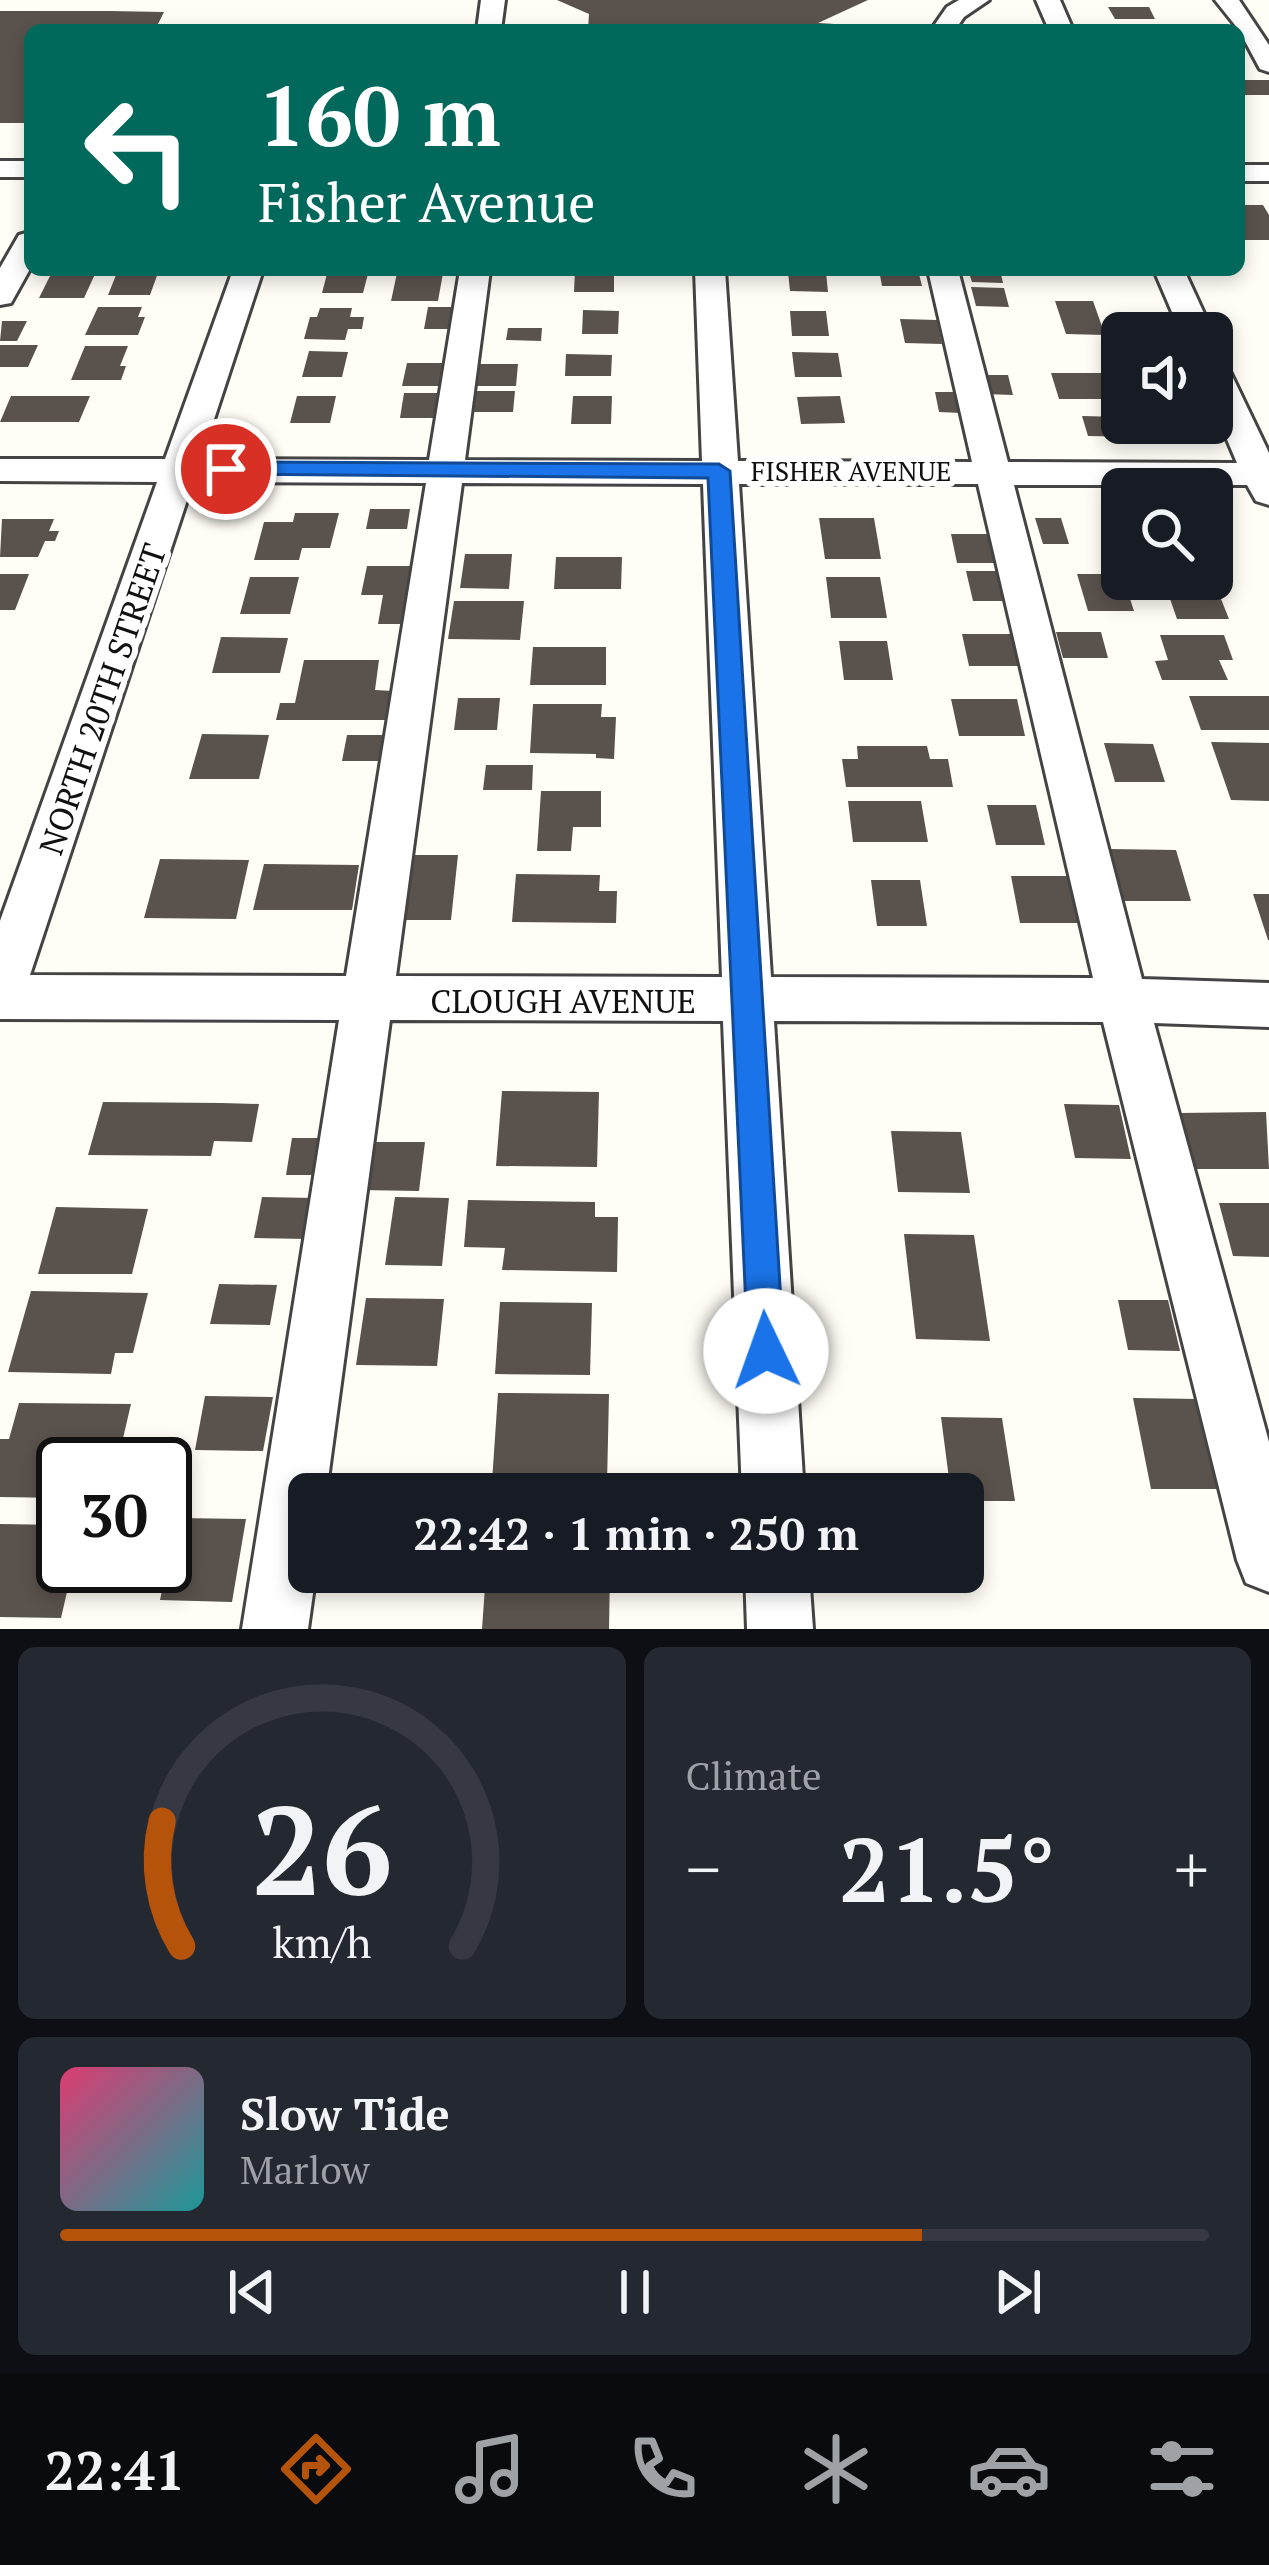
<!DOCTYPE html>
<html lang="en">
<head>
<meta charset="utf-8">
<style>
	:root { --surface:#171b24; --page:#242831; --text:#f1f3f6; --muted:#9ea1a6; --line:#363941; --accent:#b45309 }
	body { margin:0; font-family:"PT Serif",serif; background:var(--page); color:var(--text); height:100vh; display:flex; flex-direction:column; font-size:45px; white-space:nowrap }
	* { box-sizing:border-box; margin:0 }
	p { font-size:39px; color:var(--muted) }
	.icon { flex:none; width:66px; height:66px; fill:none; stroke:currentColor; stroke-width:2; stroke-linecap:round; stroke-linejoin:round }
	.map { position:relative; height:1629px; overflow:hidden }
	.sheet { display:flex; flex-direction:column; gap:18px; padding:18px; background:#0d0f14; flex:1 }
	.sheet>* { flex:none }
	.guide { position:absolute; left:24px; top:24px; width:1221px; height:252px; border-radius:18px; box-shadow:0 6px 18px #0003; background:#00695c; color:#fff; overflow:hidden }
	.fabs { position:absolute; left:1101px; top:312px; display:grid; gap:24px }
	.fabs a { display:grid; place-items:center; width:132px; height:132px; border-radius:18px; background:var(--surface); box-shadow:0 6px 18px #0003; font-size:60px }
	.speed { position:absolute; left:36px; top:1437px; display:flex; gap:24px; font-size:60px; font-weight:700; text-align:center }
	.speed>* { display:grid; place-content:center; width:156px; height:156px; border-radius:50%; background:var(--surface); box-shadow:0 6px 18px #0003; line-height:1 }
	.speed .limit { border:6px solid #111; border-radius:18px; background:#fff; color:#111 }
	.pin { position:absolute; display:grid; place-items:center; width:102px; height:102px; color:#fff; margin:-51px; border:6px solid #fff; border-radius:50%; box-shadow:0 3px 12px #0007 }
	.me { position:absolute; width:132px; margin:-66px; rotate:357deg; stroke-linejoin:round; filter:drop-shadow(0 0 9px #0008) }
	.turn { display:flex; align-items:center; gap:42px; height:252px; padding:0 36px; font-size:54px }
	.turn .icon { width:156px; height:156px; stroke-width:2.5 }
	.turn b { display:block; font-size:84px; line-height:102px }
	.big { font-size:90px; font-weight:800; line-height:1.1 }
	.sheet .widget { flex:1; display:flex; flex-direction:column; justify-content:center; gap:18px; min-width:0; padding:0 42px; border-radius:18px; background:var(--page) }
	.sheet .dial { align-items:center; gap:0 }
	.dial svg { height:312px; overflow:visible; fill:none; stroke:var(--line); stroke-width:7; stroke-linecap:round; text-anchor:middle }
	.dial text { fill:var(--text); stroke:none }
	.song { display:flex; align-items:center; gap:36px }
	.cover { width:144px; height:144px; border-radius:18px; background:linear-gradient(135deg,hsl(340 70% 55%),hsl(180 70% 35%)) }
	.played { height:12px; border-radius:6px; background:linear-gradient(90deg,var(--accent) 75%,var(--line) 75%) }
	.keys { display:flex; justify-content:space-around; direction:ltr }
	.heat { display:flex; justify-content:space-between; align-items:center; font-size:66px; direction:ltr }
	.sheet .tiles { flex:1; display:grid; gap:18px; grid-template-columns:1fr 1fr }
	.widget:last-child { grid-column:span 2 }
	.trip { position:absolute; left:288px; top:1473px; width:696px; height:120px; border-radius:18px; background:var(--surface); box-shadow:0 6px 18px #0003; font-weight:800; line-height:120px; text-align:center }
	.menu { display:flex; height:192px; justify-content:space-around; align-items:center; background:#090b0e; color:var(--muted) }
	.menu .icon { width:84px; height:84px }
	.menu .current { color:var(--accent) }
	.menu b { font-size:54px; color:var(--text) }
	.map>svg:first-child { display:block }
	.building { fill:#5a524d }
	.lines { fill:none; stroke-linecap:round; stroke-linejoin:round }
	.minor-casing { stroke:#444; stroke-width:6 }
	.minor { fill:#fff; fill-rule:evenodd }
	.route { fill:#1a73e8; stroke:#114b97; stroke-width:3 }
	.labels { text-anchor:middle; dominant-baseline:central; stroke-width:12; stroke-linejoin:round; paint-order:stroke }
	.far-street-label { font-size:27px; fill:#111; stroke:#fff }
	.street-label { font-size:33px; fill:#111; stroke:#fff }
</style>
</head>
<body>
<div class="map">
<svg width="1269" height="1629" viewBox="0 0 1269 1629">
	<rect width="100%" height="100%" fill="#fffdf5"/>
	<path class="building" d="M557 0H868L818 23 835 24 837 30H588L589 14Z
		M1108 7H1149L1155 19H1115Z
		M0 11H110L164 12 155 30H30V123H0Z
		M1239 80H1269V95H1245Z
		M1239 205H1263L1269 215V240H1242Z
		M118 270H159L150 295H108Z
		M328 270H369L363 293H322Z
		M575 270H614V292H574Z
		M879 270H918L922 286H882Z
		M968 270H1000L1003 283 972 282Z
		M788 272H826L828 292 790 291Z
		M397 273H443L438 301H391Z
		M51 274H95L84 298H39Z
		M971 287 1004 288 1009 307 976 306Z
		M1055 301H1093L1105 335 1066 334Z
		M98 307H142L138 317H145L138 335H85Z
		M428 307H462L459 329H424Z
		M320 308H352L350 317H364L362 329H348L345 340 304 339 310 317H317Z
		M583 310 619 311 618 334H582Z
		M790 311H826L829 336H792Z
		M900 319 937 320 942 344 905 343Z
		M2 321H27L17 341H0Z
		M508 328H542L541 341 506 340Z
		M0 345H38L28 367H0Z
		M85 346H128L120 366H126L121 380H71Z
		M309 351 348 352 342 377H302Z
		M792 352 838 353 842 377H795Z
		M566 354 612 355 611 376H565Z
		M407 363H453L449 386H402Z
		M478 364H518L516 386H475Z
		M1051 373H1122V399H1059Z
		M980 375H1008L1013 395 984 394Z
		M476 391H515L513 412H474Z
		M935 392H958L962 413 939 412Z
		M404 393H446L442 418H400Z
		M11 396H90L79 422H0Z
		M297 396H336L330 423H290Z
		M573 396H612L611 424H571Z
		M840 396 845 423 801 424 797 397Z
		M1082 416 1122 417V423H1185L1190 438 1088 436Z
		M370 509H410L407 529H366Z
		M295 513H339L330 548H302L299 560H254L264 522H293Z
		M819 518H874L881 559H825Z
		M1035 518H1061L1069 544H1043Z
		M2 519H54L49 531H59L55 541H45L38 557H0Z
		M951 534H992L999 563H957Z
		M465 554H512L509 589 460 588Z
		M556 557H622L621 589H554Z
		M367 566H419L410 624H378L383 595H361Z
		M966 571H1007L1015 601H973Z
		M0 574H29L15 610H0Z
		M1077 574H1122L1134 611H1088Z
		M250 577H299L290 614H240Z
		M826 577H880L887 618H831Z
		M1142 579H1213L1229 619H1177L1168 593H1147Z
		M454 601H524L520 640 448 639Z
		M1056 632H1101L1108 658H1063Z
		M962 634H1012L1019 666H969Z
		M1160 635H1224L1233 660H1219L1228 680H1162L1155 661 1168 660Z
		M221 637 288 638 280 673H212Z
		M839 641H887L893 680H844Z
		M533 647H606V685H530Z
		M304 660H379L375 690 393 691 387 720H276L280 703H295Z
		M1189 696H1269V730H1201Z
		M458 698H500L497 730H454Z
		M951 699H1017L1025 736H959Z
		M533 704H602L601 717H616L614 759 596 758V754L530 753Z
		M202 734 269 735 259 779H189Z
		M347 735H394L390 761H342Z
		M1211 742 1269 743V801L1231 800Z
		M1104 743 1153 744 1165 782H1115Z
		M857 746H927L930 759H948L953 787H846L842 759H858Z
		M486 765H533L532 790H483Z
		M541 791H601V827H573L571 851H537Z
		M848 801H921L928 842H853Z
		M987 805H1036L1045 845H996Z
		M1109 849 1176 850 1191 901H1123Z
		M411 855H458L451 920H402Z
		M160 859 249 860 236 919 144 918Z
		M264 864 359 865 352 910H253Z
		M516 874 600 875 599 891H617L616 923 512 922Z
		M1011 876H1070L1081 923H1020Z
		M871 880H920L927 926H877Z
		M1253 894H1269V940H1268Z
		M502 1091 599 1092 597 1167 496 1166Z
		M103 1102 221 1103 259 1104 252 1142 214 1141 211 1156 88 1155Z
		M1064 1104 1119 1105 1131 1159 1075 1158Z
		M1266 1112 1269 1169H1192L1177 1113Z
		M891 1131 961 1132 970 1193 898 1192Z
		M292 1138H328L321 1175H286Z
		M367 1142H425L419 1191 360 1190Z
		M262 1197 314 1198 307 1239 254 1238Z
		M395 1197 449 1198 442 1266 385 1265Z
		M468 1200 595 1202V1217H618L617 1272 502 1270 505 1248 464 1247Z
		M1219 1203H1269V1257L1233 1256Z
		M56 1207 148 1209 132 1274H38Z
		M904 1234 974 1235 990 1341 916 1339Z
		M219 1284 277 1285 270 1325 210 1324Z
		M31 1291 148 1293 133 1353H115L111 1374 8 1372Z
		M366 1298 444 1299 437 1366 356 1365Z
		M1118 1300H1168L1180 1351 1128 1350Z
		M500 1302 592 1303 590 1375 495 1374Z
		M498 1393 609 1394 607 1484 492 1482Z
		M205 1396 273 1397 263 1451 195 1450Z
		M1133 1398 1199 1399 1221 1489H1151Z
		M19 1403 131 1404 117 1464H63V1498L0 1497V1439H9Z
		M941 1417 1002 1418 1015 1501H963V1494H951Z
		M177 1518 246 1519 232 1602 160 1600Z
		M0 1524 63 1525V1566H73L61 1618 0 1617Z
		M486 1572H610L609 1629H482Z"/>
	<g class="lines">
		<defs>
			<path id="minor" d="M481 0H505L501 30H477Z
				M959 0H989L964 17 955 30H931L947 7Z
				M1036 0H1060L1073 30H1049Z
				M1215 0H1239L1269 45V72L1260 69 1239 30Z
				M0 161H30V177H0Z
				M1239 165H1269V181H1239Z
				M30 232V269L11 303 0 305V268L19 235Z
				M233 270H263L201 459 429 460 460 270H490L465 460 702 461 695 270H725L738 461 972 462 928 270H958L1008 462 1237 463 1212 404V356L1224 359 1269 453V505L1256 501 1247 485H1014L1142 979 1269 983V1027L1154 1023 1269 1442V1592L1246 1583 1237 1560 1103 1022 774 1021 804 1494H742L723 1021 390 1020 326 1494H309V1572H316L308 1629H242L339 1020 0 1019V921L157 482 0 481V459H165ZM193 482 426 483 346 976 30 975ZM462 483 703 484 722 977 396 976ZM739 484H978L1093 978 771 977Z
				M1154 270H1184L1213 333 1212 335 1181 333Z
				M745 1572H809L813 1629H747Z"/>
		</defs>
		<use href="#minor" class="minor-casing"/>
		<use href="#minor" class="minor"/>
	</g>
	<path class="route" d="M226 462 719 464 730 471 784 1351 778 1364 766 1369 753 1364 748 1351 708 478 218 474 215 469Z"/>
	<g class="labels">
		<g class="far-street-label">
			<text x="851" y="471">FISHER AVENUE</text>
		</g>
		<g class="street-label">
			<text transform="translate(102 699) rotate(-71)">NORTH 20TH STREET</text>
			<text x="563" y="1000">CLOUGH AVENUE</text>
		</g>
	</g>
</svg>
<div class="fabs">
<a><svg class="icon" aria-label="sound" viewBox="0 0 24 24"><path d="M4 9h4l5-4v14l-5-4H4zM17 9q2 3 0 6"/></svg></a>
<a><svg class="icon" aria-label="search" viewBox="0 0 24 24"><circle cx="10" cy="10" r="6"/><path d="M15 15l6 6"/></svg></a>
</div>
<div class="speed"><div class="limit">30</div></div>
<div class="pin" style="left:226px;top:469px;background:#d93025"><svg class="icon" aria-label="arrive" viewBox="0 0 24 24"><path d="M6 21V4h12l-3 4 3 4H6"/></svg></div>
<svg class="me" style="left:766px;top:1351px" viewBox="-20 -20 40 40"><circle r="19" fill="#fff"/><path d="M0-13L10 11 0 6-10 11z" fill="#1a73e8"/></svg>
<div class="trip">22:42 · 1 min · 250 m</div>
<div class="guide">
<div class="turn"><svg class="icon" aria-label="left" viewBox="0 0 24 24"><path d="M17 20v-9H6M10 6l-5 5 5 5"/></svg><div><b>160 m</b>Fisher Avenue</div></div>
</div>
</div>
<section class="sheet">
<div class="tiles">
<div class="widget dial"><svg viewBox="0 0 100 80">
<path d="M14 69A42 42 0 1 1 86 69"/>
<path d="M14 69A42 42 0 0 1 9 37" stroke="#b45309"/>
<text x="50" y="56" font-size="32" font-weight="700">26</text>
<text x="50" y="72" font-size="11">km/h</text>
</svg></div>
<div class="widget"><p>Climate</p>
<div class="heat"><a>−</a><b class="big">21.5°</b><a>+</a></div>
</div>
<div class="widget">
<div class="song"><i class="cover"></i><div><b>Slow Tide</b><p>Marlow</p></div></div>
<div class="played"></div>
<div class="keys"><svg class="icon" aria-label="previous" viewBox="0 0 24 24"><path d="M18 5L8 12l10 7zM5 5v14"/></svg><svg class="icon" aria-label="pause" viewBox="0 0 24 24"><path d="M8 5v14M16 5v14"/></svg><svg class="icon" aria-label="next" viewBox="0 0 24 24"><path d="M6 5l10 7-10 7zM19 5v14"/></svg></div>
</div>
</div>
</section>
<nav class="menu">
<b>22:41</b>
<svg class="icon current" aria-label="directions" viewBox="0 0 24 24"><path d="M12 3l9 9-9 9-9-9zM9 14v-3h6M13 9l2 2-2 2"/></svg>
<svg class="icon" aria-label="music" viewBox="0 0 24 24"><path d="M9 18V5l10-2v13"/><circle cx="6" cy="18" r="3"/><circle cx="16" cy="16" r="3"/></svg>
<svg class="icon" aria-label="phone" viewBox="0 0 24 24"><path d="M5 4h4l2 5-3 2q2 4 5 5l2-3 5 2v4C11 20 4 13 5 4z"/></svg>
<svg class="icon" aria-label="climate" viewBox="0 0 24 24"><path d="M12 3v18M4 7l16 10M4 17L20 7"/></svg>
<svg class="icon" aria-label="car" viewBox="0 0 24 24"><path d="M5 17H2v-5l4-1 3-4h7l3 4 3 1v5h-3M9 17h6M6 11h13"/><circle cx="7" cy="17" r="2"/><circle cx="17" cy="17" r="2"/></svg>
<svg class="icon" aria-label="filters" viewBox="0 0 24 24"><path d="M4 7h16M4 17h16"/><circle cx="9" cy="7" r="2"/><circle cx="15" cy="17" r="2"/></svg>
</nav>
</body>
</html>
